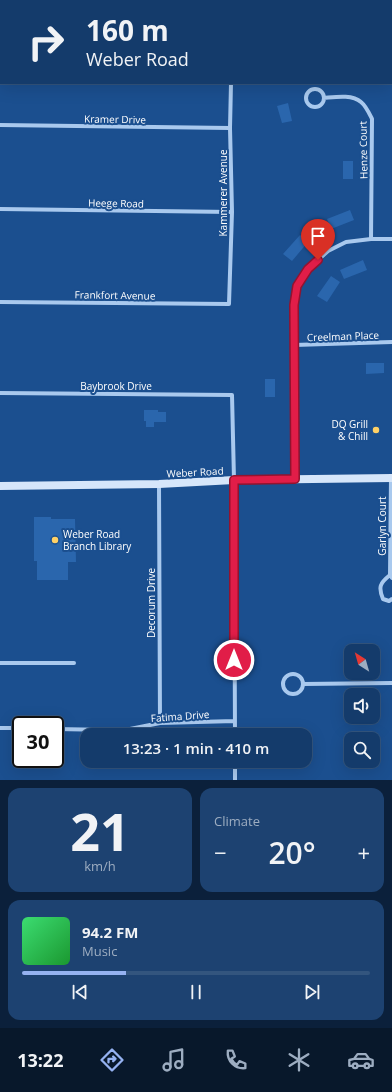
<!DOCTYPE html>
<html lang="en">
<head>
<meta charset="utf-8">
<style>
	:root { --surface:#143b6b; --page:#1d4271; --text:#f1f3f6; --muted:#9dadc1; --line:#33557e; --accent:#95b2f1 }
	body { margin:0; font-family:"Open Sans",sans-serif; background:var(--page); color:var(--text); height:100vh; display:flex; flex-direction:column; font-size:15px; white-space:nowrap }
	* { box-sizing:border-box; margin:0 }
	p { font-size:13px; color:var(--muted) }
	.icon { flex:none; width:22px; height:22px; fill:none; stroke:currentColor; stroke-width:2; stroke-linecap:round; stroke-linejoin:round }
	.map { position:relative; height:780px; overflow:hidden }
	.side { display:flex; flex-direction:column; gap:8px; padding:8px; background:#0b203b; flex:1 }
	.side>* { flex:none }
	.hud { position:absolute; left:0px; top:0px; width:392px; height:84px; box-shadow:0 4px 16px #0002,0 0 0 1px var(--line); background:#143b6b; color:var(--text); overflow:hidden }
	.needle { width:26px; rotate:323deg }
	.controls { position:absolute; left:344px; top:644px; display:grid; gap:8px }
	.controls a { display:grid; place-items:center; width:36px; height:36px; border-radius:8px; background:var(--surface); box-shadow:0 4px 16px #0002,0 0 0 1px var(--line); font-size:20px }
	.speed { position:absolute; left:12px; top:716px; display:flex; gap:8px; font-size:20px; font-weight:700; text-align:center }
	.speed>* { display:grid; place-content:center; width:52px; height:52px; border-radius:50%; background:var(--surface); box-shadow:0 4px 16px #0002,0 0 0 1px var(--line); line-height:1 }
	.speed .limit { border:2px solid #111; border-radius:6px; background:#fff; color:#111 }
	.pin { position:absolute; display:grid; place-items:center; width:34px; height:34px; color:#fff; margin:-41px -17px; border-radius:50% 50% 50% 0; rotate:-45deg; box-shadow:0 0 4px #0007 }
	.pin .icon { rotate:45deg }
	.me { position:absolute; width:44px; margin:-22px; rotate:0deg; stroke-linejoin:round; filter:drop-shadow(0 0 3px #0008) }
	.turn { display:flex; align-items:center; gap:14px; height:84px; padding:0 20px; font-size:18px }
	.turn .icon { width:52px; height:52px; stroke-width:2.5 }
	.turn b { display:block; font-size:28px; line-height:34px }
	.big { font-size:30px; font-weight:600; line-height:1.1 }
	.side .tile { flex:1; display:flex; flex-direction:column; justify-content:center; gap:6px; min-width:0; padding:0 14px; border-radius:12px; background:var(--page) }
	.side .dial { align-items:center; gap:0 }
	.dial b { font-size:52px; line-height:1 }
	.song { display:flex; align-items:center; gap:12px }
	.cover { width:48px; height:48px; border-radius:6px; background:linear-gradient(135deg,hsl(140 70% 55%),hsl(130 70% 35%)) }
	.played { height:4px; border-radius:2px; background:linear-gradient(90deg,var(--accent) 30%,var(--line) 30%) }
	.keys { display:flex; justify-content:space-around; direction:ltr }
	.heat { display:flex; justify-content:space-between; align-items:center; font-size:22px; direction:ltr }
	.side .tiles { flex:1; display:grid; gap:8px; grid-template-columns:1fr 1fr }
	.tile:last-child { grid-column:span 2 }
	.trip { position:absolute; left:80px; top:728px; width:232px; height:40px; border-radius:12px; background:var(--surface); box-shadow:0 4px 16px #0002,0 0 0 1px var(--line); font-weight:600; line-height:40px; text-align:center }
	.dock { display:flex; height:64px; justify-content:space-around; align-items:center; background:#08182b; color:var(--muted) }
	.dock .icon { width:28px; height:28px }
	.dock .current { color:var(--accent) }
	.dock b { font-size:18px; color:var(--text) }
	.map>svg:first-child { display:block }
	.building { fill:#2a66ad }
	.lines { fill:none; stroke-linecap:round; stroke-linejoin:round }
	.minor { stroke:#a9c9ee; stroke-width:4 }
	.secondary { stroke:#d6e6fa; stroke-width:8 }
	.route-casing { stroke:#92132f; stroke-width:10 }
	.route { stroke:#e11d48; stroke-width:7 }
	.poi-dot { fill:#ffd166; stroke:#1b4f8f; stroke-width:1.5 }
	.labels { text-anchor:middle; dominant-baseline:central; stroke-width:4; stroke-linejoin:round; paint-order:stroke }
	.street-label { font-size:10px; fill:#fff; stroke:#1b4f8f }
	.poi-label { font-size:10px; fill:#fff; stroke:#1b4f8f; text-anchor:end }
</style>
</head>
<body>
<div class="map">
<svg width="392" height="780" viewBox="0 0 392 780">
	<rect width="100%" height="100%" fill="#1b4f8f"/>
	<path class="building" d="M288 103 292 121 282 123 277 106Z
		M343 161H353V179H343Z
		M350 210 354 220 331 229 327 219Z
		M300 235 308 242 292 261 283 254Z
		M363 260 367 270 344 279 340 270Z
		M331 276 340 282 327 302 317 296Z
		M366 363H384V373L366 374Z
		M265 379H275V397H265Z
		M144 410H158V412H166V422H154V427H146V421H144Z
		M34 517H51V519H75L76 562H68V580H37V561H34Z"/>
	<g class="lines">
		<path class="minor" d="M233 1V0
			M306 98a9 9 0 1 1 18 0a9 9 0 1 1-18 0Z
			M324 98C335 97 352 94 361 102 366 106 369 113 372 119L371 239
			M0 125 230 128
			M0 209 232 212
			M0 302 229 304 232 212 230 128 231 83
			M294 345 392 342
			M0 393 232 395 234 480 235 735
			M391 478 390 575 392 578
			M295 479 294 305 297 287 308 269 328 251 346 242 371 239H392
			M159 484 160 723
			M390 575C380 583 378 587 383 599L389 601 392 599
			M0 663H74
			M283 684a10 10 0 1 1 20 0a10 10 0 1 1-20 0Z
			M303 684 392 683
			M0 728H21
			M55 729 112 730 130 729 160 723 235 721
			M235 761V780"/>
		<path class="secondary" d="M0 486 159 484 234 480 392 478"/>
	</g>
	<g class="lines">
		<defs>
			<path id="route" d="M234 660V480L295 479 294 305 297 286 308 269 318 260"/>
		</defs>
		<use href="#route" class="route-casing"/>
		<use href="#route" class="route"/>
	</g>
	<g class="poi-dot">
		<circle cx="376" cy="430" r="4"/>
		<circle cx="55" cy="540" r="4"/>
	</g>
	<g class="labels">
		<g class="street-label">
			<text transform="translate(115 119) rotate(1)">Kramer Drive</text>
			<text transform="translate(363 150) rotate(-91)">Henze Court</text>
			<text transform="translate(223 193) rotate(-90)">Kammerer Avenue</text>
			<text transform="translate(116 203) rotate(1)">Heege Road</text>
			<text transform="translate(115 295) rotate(1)">Frankfort Avenue</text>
			<text transform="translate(343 336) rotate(-2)">Creelman Place</text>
			<text x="116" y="386">Baybrook Drive</text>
			<text transform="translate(195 472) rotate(-3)">Weber Road</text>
			<text transform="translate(382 526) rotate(-90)">Garlyn Court</text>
			<text transform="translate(151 603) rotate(-90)">Decorum Drive</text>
			<text transform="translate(180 716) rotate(-4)">Fatima Drive</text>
		</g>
		<g class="poi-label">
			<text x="368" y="424">DQ Grill<tspan x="368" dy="12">&amp; Chill</tspan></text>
			<text x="63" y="534" text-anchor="start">Weber Road<tspan x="63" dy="12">Branch Library</tspan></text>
		</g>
	</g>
</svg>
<div class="controls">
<a><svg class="needle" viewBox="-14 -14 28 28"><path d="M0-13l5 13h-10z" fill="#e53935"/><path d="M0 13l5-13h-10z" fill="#9dadc1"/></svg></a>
<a><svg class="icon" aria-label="sound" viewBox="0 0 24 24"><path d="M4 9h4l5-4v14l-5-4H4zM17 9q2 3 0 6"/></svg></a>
<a><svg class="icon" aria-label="search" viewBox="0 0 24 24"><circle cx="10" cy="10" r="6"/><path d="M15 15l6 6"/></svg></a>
</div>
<div class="speed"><div class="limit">30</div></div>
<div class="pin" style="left:318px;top:260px;background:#d93025"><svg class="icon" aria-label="arrive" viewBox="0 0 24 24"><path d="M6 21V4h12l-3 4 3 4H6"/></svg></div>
<svg class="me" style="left:234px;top:660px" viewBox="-20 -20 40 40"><circle r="17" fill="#e11d48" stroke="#fff" stroke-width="3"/><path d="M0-11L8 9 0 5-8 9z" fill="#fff"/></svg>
<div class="trip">13:23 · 1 min · 410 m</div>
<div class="hud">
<div class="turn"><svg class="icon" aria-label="right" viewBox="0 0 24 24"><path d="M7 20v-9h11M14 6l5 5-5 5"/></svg><div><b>160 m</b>Weber Road</div></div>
</div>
</div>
<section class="side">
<div class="tiles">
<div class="tile dial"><b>21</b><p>km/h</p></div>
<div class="tile"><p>Climate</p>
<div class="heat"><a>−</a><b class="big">20°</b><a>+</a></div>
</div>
<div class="tile">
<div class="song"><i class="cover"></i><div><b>94.2 FM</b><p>Music</p></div></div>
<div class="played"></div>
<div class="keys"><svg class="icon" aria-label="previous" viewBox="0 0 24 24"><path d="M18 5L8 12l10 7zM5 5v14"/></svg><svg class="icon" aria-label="pause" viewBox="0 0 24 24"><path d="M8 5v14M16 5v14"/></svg><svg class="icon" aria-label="next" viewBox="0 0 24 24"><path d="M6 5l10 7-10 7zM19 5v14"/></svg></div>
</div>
</div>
</section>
<nav class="dock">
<b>13:22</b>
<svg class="icon current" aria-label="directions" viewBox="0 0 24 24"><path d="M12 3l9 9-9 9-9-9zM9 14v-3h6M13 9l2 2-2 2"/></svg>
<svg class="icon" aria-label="music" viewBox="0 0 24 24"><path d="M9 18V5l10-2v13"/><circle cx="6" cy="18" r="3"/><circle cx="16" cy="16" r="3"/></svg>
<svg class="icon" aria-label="phone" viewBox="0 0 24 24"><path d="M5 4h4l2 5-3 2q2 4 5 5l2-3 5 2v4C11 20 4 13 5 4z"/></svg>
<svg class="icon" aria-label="climate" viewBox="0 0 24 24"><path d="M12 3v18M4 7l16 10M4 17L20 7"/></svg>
<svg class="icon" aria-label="car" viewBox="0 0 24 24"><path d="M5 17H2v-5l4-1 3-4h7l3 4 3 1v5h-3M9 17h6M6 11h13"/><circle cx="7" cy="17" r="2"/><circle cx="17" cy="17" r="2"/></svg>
</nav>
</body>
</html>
